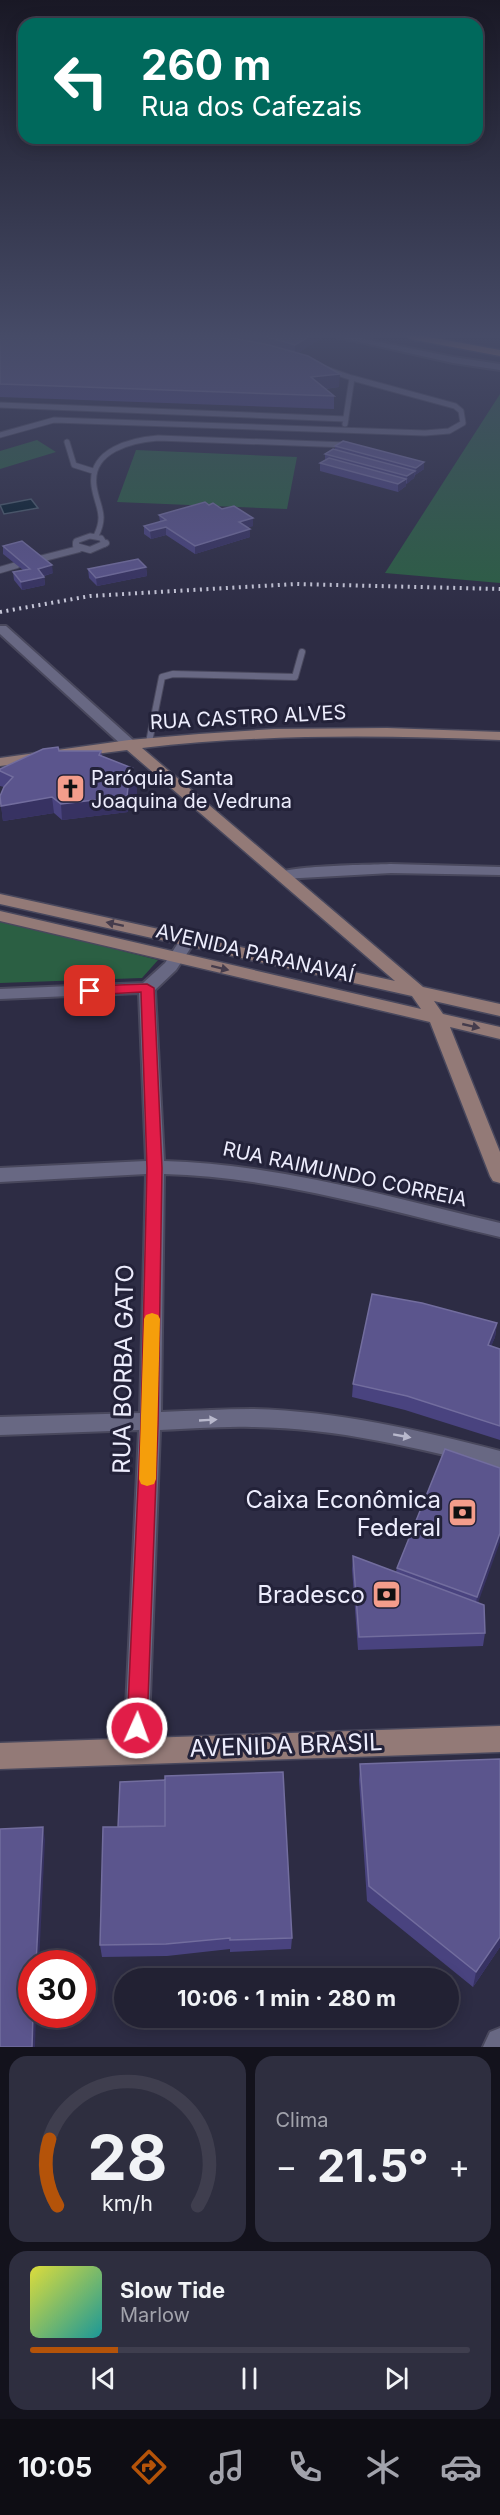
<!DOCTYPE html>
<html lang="pt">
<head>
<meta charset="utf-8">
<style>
	:root { --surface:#222133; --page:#2e2e3f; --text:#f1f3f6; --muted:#a2a3ac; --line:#3f3e4e; --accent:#b45309 }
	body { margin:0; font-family:Inter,sans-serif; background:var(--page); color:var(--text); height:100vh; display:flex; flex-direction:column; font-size:22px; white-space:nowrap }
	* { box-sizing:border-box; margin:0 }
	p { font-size:20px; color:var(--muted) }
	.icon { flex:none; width:33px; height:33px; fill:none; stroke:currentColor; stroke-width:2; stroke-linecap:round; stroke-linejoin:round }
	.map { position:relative; height:2047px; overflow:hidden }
	.side { display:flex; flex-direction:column; gap:9px; padding:9px; background:#13121c; flex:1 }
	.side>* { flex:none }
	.top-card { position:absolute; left:18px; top:18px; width:465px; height:126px; border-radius:18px; box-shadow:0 3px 15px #0003,0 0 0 2px var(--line); background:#00695c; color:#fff; overflow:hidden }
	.speed { position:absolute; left:18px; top:1950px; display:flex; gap:12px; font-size:30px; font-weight:700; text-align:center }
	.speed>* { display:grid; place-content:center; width:78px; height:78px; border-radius:50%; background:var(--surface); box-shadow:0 3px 15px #0003,0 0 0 2px var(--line); line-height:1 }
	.speed .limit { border:9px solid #d22; background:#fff; color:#111 }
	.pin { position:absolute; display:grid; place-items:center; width:51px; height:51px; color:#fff; margin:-26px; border-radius:12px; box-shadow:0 3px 9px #0006 }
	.me { position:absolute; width:66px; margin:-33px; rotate:2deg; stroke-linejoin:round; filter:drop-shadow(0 0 4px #0008) }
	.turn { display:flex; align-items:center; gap:21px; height:126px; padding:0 24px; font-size:27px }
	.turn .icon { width:78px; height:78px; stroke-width:2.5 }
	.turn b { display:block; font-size:42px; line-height:51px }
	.big { font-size:45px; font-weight:700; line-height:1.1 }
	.side .tile { flex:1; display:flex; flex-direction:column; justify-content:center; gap:9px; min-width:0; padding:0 21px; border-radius:18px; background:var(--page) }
	.side .dial { align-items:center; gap:0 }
	.dial svg { height:156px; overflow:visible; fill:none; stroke:var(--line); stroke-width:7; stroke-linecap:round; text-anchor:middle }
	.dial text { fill:var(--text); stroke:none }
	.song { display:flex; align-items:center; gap:18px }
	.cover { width:72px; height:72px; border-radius:9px; background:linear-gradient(135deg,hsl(60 70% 55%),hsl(180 70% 35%)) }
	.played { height:6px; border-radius:3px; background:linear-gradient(90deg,var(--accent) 20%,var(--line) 20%) }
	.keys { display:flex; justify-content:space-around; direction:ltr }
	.heat { display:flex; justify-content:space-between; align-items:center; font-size:33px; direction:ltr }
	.side .tiles { flex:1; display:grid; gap:9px; grid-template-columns:1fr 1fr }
	.tile:last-child { grid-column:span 2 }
	.trip { position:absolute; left:114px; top:1968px; width:345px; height:60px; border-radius:30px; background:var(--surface); box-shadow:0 3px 15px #0003,0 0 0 2px var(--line); font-weight:700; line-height:60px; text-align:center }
	.tab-bar { display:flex; height:96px; justify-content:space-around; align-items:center; background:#0e0d14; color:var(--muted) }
	.tab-bar .icon { width:42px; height:42px }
	.tab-bar .on { color:var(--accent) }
	.tab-bar b { font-size:27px; color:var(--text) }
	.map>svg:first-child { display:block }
	.green { fill:#2b5f43 }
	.water { fill:#041c2b; stroke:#4a5b6a; stroke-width:1.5 }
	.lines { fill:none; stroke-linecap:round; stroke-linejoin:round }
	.lane-far1-casing { stroke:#49485d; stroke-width:7 }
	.lane-casing { stroke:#49485d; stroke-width:8 }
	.street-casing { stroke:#49485d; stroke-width:4 }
	.secondary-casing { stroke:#49485d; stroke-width:3 }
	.primary-casing { stroke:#49485d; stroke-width:3 }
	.lane-far1 { stroke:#686883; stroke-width:5 }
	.lane { stroke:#686883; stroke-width:6 }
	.street { fill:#686883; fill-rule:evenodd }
	.secondary { fill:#937a77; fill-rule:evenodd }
	.primary { fill:#be8d6b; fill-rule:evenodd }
	.rail { stroke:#ccd; stroke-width:4; stroke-dasharray:2 4.5; stroke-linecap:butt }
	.wall { fill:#49437f }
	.shaded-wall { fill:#373262 }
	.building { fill:#5b558d; stroke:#726d9e; stroke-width:1.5 }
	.oneway { fill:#453c4c }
	.oneway2 { fill:#b8b8cc }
	.route { fill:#e11d48; stroke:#92132f; stroke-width:1.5 }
	.slow { fill:#f59e0b }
	.labels { text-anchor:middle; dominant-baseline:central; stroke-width:6; stroke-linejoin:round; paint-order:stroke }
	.street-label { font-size:20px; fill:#ededfd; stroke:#232239 }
	.poi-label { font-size:20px; fill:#ededfd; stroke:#232239; text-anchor:start }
	.near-street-label { font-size:24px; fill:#ededfd; stroke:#232239 }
	.near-poi-label { font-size:24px; fill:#ededfd; stroke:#232239; text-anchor:end }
</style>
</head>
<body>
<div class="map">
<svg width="500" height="2047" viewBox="0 0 500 2047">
	<rect width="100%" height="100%" fill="#2d2c44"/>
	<path class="green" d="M500 394V583L385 573Z
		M37 440 56 452 0 469V451Z
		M136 450 297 457 287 509 117 502Z
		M0 920 158 960 142 978 0 983Z"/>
	<path class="water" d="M31 499 38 508 4 514 0 505Z"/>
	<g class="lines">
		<defs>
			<path id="lane-far1" d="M326 369 352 378 345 424
				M0 405 346 419
				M0 435 54 420 425 433 449 431 463 423 461 411 455 406 352 378
				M67 442 74 465 93 471
				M96 536C107 514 97 507 94 486 89 450 132 440 158 438L347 445
				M76 544V541L90 536 101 538 105 544"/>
			<path id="lane" d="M76 543V546L90 550 106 543
				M36 560 79 549
				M0 570 17 565
				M149 742 162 677 173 674 295 677 302 652"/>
			<path id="street" d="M333 336H350L453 357 500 364V370L453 363Z
				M0 626H6L134 741 136 744 134 747H124L0 634Z
				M391 864 500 867V875L391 873 282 879 275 875C284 865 372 865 391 864Z
				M188 935 196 940 176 970 155 990 164 1161C278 1164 389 1197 500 1223V1237C389 1211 278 1177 164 1174L161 1412C191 1411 222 1409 252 1409 336 1411 419 1430 500 1451V1469C419 1448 336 1428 252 1427 221 1426 191 1429 160 1430L148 1751 145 1759 136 1763 127 1759 124 1751 139 1430 0 1435V1417L140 1413 146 1174 0 1182V1168L146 1161 139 993 0 999V989L143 983 165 963 182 937Z
				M500 2028V2047H483L490 2032Z"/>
			<path id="secondary" d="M387 728 500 732V740C381 735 261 734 142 748L423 987 500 1004V1016L434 1001 443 1014 500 1027V1039L450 1027 500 1152V1183L493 1181 490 1176 430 1022 0 921V911L421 1009 412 996 0 904V894L395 981 127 750 0 766V758L129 740 199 734 274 729Z
				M500 1726V1752L0 1769V1743Z"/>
			<path id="primary" d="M405 336H424L500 350V356L410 339Z"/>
		</defs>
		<use href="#lane-far1" class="lane-far1-casing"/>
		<use href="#lane" class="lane-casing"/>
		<use href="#street" class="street-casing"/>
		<use href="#secondary" class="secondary-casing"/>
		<use href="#primary" class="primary-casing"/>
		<use href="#lane-far1" class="lane-far1"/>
		<use href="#lane" class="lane"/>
		<use href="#street" class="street"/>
		<use href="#secondary" class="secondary"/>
		<use href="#primary" class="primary"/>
		<path class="rail" d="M0 612 90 596 295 584 500 589"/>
	</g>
	<path class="wall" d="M0 336 250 341 233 336H323V337L298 353 339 387 325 389 334 396V409L0 397Z
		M335 446 424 469 415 475 414 478 406 484V486L398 492 320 471V463L325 460V454L335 449Z
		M209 505 253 518V526L248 527 250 537 195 554 166 535 151 539 144 534V526L160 522 159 515Z
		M3 546 53 573 44 576 45 585 22 590 14 580 13 572 23 570 3 554Z
		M146 567 147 576 97 586 89 578 88 569Z
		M59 751H101L102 756 132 768V774L137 794 129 795 128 812 62 820 54 813 3 821 0 796 4 787 0 786V769Z
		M497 1323 495 1337 491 1346 500 1349V1440L405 1410 352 1397 353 1384Z
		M445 1449 485 1633 483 1646 358 1650 352 1569 353 1556 396 1572 397 1568Z
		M360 1764 500 1947 473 1987 367 1901 359 1780Z
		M118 1827 292 1938 291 1949 230 1952V1949L167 1956 102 1957 100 1945Z"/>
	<path class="shaded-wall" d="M310 336H323V337L295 355V345Z
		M340 374 339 387 311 390V377Z
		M424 462V469L415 475 416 468Z
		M415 471 414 478 407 484V476Z
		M406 479V486L398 492V484Z
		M253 518V526L239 530V522Z
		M166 527V535L151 539 150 531Z
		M250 529V537L195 554V546Z
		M52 565 53 573 39 577 38 569Z
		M146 567 147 576 97 586 96 578Z
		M44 577 45 585 22 590 21 582Z
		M132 768 133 778H137V794L129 795 128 812 62 820 61 804 125 780 127 770Z
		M52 797 54 813 3 821 1 806Z
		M497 1323 495 1337 486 1359 488 1345Z
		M500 1533V1542L474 1614 477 1597Z
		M43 1827 45 1840 39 1964H36Z
		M500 1937V1947L473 1987 476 1972Z
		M33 2014H36L35 2047H32Z"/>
	<path class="building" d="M0 336H223L269 345 308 356 340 374 311 377 334 396 0 384Z
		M264 336H310L295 345Z
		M343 441 424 462 416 468 335 446Z
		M333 449 415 471 407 476 325 454Z
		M329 458 406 479 398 484 320 463Z
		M205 502 209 505 213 503 222 509 234 506 253 518 239 522 250 529 195 546 166 527 150 531 144 526 166 520 159 515Z
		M22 541 52 565 38 569 44 577 21 582 13 572 30 569 3 546Z
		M138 559 146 567 96 578 88 569Z
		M58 747 59 751H101L99 755 132 768 127 770 137 778 125 780 128 787 127 796 61 804 52 797 1 806 0 796 4 787 13 777 0 771V769L43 749Z
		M372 1294 422 1303 497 1323 488 1345 500 1349V1426L407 1396 353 1384Z
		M445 1449 500 1468V1533L477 1597 397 1568Z
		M353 1556 484 1605 485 1633 359 1637Z
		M500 1759V1937L476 1972 369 1886 360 1764Z
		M283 1772 292 1938 230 1940V1938L166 1944 100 1945 103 1827 165 1826V1776Z
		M165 1780V1826L118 1827 120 1782Z
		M43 1827 36 1964H32V2014H33L32 2047H0V1829Z"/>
	<defs><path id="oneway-solid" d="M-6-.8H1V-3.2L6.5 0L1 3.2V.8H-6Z" transform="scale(1.5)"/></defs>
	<g class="oneway">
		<use href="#oneway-solid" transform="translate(115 924) rotate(-168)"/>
		<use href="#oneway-solid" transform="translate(220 968) rotate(14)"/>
		<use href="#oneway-solid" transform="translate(471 1026) rotate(13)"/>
	</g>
	<g class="oneway2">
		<use href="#oneway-solid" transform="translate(208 1420) rotate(-3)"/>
		<use href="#oneway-solid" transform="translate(402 1436) rotate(10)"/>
	</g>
	<linearGradient id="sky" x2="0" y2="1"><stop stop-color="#191825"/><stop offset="0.54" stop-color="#464b67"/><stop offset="1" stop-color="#464b67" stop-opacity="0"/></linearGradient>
	<rect width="500" height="622" fill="url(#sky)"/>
	<path class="route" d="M147 984 154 988 162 1168 158 1423 147 1728 144 1734 137 1737 130 1734 127 1728 141 1423 147 1168 141 992 90 995 83 991 90 986Z"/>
	<path class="slow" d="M152 1313 158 1315 160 1319 156 1479 154 1484 147 1486 141 1484 139 1479 144 1319 146 1315Z"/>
	<defs>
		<symbol id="church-square" viewBox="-11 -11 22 22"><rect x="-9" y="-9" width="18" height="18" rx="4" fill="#f49d8b" stroke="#232239"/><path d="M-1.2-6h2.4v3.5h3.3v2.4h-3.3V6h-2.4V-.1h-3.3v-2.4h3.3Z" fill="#111"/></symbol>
		<symbol id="bank-square" viewBox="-11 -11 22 22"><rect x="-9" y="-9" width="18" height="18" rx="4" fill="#f49d8b" stroke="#232239"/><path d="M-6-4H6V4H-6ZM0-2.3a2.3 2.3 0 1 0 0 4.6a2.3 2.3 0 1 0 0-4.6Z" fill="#111"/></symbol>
	</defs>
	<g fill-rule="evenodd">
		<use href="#church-square" x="54" y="772" width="33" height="33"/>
		<use href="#bank-square" x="446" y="1496" width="33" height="33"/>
		<use href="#bank-square" x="370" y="1578" width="33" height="33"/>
	</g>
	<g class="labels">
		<g class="street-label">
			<text transform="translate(248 717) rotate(-3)">RUA CASTRO ALVES</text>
			<text transform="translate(255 953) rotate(13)">AVENIDA PARANAVAÍ</text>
			<text transform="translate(345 1174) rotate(12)">RUA RAIMUNDO CORREIA</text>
		</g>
		<g class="poi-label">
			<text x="91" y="778">Paróquia Santa<tspan x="91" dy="23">Joaquina de Vedruna</tspan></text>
		</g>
		<g class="near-street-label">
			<text transform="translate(123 1369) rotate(-89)">RUA BORBA GATO</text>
			<text transform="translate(286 1745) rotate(-2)">AVENIDA BRASIL</text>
		</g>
		<g class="near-poi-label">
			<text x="441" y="1499">Caixa Econômica<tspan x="441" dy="28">Federal</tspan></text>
			<text x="365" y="1594">Bradesco</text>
		</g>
	</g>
</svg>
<div class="speed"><div class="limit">30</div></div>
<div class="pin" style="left:90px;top:991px;background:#d93025"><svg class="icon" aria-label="arrive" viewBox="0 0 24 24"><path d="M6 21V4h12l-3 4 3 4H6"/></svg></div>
<svg class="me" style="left:137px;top:1728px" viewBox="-20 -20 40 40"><circle r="17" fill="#e11d48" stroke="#fff" stroke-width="3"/><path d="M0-11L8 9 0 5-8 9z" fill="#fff"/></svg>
<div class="trip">10:06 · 1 min · 280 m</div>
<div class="top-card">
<div class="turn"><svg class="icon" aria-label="left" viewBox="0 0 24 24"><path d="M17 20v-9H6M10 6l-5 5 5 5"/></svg><div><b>260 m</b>Rua dos Cafezais</div></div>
</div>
</div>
<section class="side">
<div class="tiles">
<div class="tile dial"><svg viewBox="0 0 100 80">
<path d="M14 69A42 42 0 1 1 86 69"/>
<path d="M14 69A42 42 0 0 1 10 35" stroke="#b45309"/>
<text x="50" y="56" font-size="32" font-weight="700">28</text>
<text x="50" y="72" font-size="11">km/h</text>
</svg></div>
<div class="tile"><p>Clima</p>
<div class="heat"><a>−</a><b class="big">21.5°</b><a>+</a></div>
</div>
<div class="tile">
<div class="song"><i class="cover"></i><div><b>Slow Tide</b><p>Marlow</p></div></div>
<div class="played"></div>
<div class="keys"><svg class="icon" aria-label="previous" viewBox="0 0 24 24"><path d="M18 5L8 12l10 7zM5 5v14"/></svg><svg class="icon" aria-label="pause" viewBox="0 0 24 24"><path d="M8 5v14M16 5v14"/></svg><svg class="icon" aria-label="next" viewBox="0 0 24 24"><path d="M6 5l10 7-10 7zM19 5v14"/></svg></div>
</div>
</div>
</section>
<nav class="tab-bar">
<b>10:05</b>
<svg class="icon on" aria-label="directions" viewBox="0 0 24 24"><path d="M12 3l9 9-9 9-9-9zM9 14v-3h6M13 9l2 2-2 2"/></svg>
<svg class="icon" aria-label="music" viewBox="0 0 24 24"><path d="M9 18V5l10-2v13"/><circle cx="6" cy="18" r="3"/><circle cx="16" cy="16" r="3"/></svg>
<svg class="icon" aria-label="phone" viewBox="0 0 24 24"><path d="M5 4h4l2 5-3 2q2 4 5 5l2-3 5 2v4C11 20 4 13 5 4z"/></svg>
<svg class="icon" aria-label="climate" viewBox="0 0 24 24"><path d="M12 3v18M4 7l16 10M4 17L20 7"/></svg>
<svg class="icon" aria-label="car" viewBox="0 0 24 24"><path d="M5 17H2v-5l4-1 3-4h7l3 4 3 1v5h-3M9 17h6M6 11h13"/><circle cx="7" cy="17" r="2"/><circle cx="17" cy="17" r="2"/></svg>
</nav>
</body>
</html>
